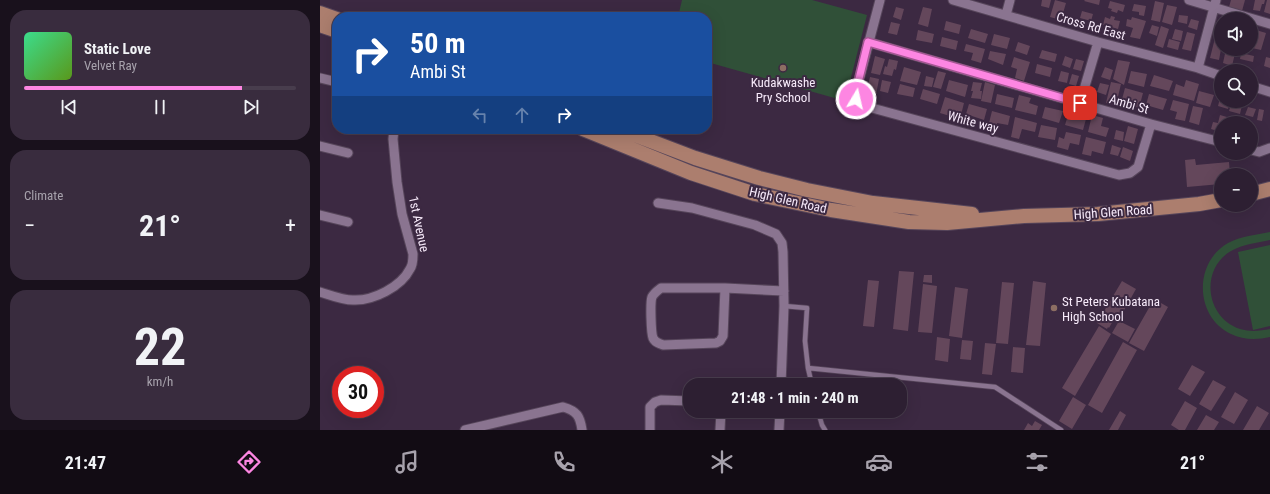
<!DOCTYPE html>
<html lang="en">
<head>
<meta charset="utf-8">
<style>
	:root { --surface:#2d1f32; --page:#392c3e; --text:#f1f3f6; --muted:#a7a2ac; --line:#483d4d; --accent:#fd86e2 }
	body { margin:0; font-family:"Roboto Condensed",sans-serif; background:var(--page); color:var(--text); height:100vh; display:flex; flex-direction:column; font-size:15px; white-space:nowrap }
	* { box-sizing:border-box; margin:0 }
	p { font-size:13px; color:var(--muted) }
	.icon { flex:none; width:22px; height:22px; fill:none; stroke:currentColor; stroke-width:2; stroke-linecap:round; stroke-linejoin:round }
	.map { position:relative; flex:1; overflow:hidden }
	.drawer { display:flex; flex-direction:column; gap:10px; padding:10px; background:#19111c; width:320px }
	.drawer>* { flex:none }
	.banner { position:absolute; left:12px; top:12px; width:380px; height:122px; border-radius:16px; box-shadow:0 4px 16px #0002,0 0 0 1px var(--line); background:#1a4fa0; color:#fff; overflow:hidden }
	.tools { position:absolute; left:894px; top:12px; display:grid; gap:8px }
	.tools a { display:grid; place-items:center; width:44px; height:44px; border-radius:50%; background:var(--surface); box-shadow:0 4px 16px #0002,0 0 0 1px var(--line); font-size:20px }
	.speed { position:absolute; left:12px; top:366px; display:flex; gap:8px; font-size:20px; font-weight:700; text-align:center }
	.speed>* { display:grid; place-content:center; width:52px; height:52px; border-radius:50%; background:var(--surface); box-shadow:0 4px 16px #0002,0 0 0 1px var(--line); line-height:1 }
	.speed .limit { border:6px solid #d22; background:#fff; color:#111 }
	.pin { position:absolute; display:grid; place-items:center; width:34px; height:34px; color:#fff; margin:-17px; border-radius:8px; box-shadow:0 2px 6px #0006 }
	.me { position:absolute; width:44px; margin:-22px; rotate:9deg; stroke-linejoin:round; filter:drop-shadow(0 0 3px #0008) }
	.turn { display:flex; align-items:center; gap:14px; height:84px; padding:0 12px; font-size:18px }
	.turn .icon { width:52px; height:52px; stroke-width:2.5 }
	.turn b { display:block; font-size:28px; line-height:34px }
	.lanes { display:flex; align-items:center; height:38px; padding:0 12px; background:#0003; justify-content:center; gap:20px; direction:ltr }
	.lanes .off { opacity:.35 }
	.big { font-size:30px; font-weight:700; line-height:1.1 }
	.drawer .widget { flex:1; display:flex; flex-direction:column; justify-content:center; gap:6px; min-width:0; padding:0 14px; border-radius:16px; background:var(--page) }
	.drawer .dial { align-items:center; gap:0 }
	.dial b { font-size:52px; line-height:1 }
	.song { display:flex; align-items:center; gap:12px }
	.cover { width:48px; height:48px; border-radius:6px; background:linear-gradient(135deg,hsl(150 70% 55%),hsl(90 70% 35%)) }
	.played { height:4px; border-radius:2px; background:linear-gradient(90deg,var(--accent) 80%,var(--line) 80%) }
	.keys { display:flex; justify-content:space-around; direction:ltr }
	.heat { display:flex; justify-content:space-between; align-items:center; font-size:22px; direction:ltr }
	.trip { position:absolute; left:363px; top:378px; width:224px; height:40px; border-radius:16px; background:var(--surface); box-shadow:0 4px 16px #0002,0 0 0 1px var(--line); font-weight:700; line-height:40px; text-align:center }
	.tabs { display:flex; height:64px; justify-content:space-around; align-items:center; background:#120c14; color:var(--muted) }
	.tabs .icon { width:28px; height:28px }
	.tabs .current { color:var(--accent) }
	.tabs b { font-size:18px; color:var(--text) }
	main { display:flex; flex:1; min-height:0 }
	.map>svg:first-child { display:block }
	.green { fill:#305038 }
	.building { fill:#64475b }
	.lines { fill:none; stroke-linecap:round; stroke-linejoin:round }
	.service-casing { stroke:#56455a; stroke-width:6 }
	.minor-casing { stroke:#56455a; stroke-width:11 }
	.primary-casing { stroke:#56455a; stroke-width:16 }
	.service { stroke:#8a7490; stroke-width:4.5 }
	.minor { stroke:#8a7490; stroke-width:9 }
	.primary { stroke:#ac7e6e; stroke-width:14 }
	.route-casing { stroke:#a45793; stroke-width:10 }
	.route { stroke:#fd86e2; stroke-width:7 }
	.education-dot { fill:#8d6e63; stroke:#3c2942; stroke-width:1.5 }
	.labels { text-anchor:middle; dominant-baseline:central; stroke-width:4; stroke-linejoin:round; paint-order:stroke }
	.street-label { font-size:13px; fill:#f7eafa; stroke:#3c2942 }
	.poi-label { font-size:13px; fill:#f7eafa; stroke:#3c2942 }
</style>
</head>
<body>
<main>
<section class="drawer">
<div class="widget">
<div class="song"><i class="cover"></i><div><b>Static Love</b><p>Velvet Ray</p></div></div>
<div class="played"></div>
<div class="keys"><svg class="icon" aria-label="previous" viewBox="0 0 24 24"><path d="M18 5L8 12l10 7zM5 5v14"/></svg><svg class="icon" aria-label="pause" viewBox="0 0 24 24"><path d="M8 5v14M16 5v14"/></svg><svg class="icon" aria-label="next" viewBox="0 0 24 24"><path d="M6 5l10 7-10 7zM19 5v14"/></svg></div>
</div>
<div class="widget"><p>Climate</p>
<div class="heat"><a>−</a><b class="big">21°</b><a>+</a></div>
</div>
<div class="widget dial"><b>22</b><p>km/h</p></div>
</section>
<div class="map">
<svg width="950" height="430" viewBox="0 0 950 430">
	<rect width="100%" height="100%" fill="#3c2942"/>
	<path class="green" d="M362 0H492L547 15 525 101 387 62V17H358Z
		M950 232V240C937 243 923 244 911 251 880 269 885 317 920 329 930 332 940 331 950 329V337C937 340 923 340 911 334 875 317 873 263 908 243 921 236 936 235 950 232Z
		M950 245V326L933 330 918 252Z"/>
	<path class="building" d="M722 0H731L729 8 721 6Z
		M735 0 746 3 741 20 730 17Z
		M765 0H780L779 5 764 1Z
		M911 0H925L922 11 909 7Z
		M935 0H945L944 4H942L940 11 933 10Z
		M947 0H950V14L944 12Z
		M790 1 805 5 803 12 798 10 797 13 791 11 792 9 788 8Z
		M835 1 844 3 840 22 831 20Z
		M814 4 826 6 824 16 819 15V12L812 11Z
		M847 5 857 7 852 25 842 22Z
		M576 7 584 9 581 20 573 17Z
		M603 7 612 9 608 27 598 24Z
		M762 11 773 14 771 21 760 18Z
		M859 15 868 16 867 24 858 22Z
		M791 16 795 17 794 20 800 21 798 29 783 25 785 17 790 19Z
		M812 17 826 21 820 39 810 37 813 28 806 26 807 19 811 20Z
		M871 19 879 21 877 30 868 27Z
		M899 19 901 20V37L894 35Z
		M626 21 641 25 639 34 624 30Z
		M571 22 580 24 577 35 568 33Z
		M832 25 839 27 837 36 829 33Z
		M841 26 849 29 843 48 835 45Z
		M651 29 668 34 665 43 648 38Z
		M855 29 863 31 861 41 852 39Z
		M598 30 614 34 612 43 596 40Z
		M936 30 946 33 941 50 932 48Z
		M867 32 875 34 871 51 862 49Z
		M674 34 690 38 687 49 671 45Z
		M622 37 638 41 636 50 620 46Z
		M895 38 901 40V49L899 60 890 58Z
		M849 39 860 42 858 50 847 47Z
		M698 42 710 46 707 55 695 51Z
		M646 44 665 49 661 63 651 60 653 53 644 51Z
		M906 49H916L912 66 903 63Z
		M722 50 737 54 735 62 719 58Z
		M670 51 686 54 683 65 668 59Z
		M921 53 934 56 933 62 920 59Z
		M555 56 565 59 560 75 551 73Z
		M745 56 753 59 750 68 742 65Z
		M694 57 710 62 704 81 695 78 697 69 691 67Z
		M946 57 950 58V68L944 66Z
		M569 59 578 61 576 70 574 69 572 76 563 74 565 66 567 67Z
		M756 59 764 61 761 71 753 69Z
		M798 60 810 62 804 85 793 79Z
		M717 64 732 68 730 77 715 73Z
		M584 67 601 72 597 85 580 81Z
		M785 67 793 70 790 80 781 77Z
		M618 71 626 73 621 89 613 87Z
		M741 71 749 73 747 83 738 81Z
		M811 71 827 74 824 87 808 83Z
		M752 74 759 76 756 86 749 84Z
		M834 75 853 81 849 91 830 86Z
		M606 76 614 78 612 87 604 86Z
		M550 77 559 79 556 95 546 93Z
		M562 80 571 82 568 93 560 91Z
		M629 80 648 85 645 97 626 91Z
		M866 80 879 84 874 101 853 95 856 84 864 87Z
		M653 82 662 83 660 91H662L661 99 651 98 653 91H651Z
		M665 82 675 85 671 103 661 101Z
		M791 82 801 84 796 105 786 103Z
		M780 83 789 85 786 95 777 92Z
		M580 84 595 88 593 97 577 94Z
		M805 88 823 93 819 108 801 103Z
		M603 89 620 94 617 104 600 99Z
		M879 91 894 95 890 107 876 103Z
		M677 94 694 98 692 108 675 104Z
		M829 94 847 99 843 110 826 105Z
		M699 95 711 98 709 103 718 106 716 115 695 110Z
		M625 97 644 103 640 119 620 113Z
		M900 98 901 101H910L908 109 898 106Z
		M853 100 869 104 865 121 855 119 857 112 850 110Z
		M912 101H923L920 114 909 111Z
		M649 104 667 109 664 120 646 114Z
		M873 106 883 108 879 125 869 122Z
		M725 107 743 111 739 123 722 118Z
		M928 107 936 109 933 117 925 115Z
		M939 109 944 110 942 121 937 120Z
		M672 111 690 116 688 125 677 123 676 129 668 127Z
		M748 115 766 119 763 130 745 125Z
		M772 115 783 118 781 126 789 128 786 137 768 132Z
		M900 115 907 117 905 123H901V132L891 129 893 122 898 123Z
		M695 117 717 123 715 132 702 129 699 139 691 137Z
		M721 125 737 128 735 140 718 137Z
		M808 126 818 129 814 144 804 141Z
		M796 130 804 132 803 141 794 139Z
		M746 132 761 135 759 145 750 143 748 150 737 147 739 137 744 139Z
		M766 137 786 142 783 154 772 151 771 156 762 154Z
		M792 145 801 148 798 156 790 154Z
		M803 147 813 151 810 161 800 157Z
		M875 159 876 165 909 162 910 175H901V184L867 187 865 160Z
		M579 271 594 272 588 331 573 329Z
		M604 275H612V283L603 282Z
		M548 280 559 281 554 327 543 326Z
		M713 281 726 283 720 346 706 345Z
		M802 281 816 289 798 321 794 319 789 328 788 327 787 329 777 323Z
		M682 282 694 283 688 344 676 343Z
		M603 284 617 286 612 333 598 332Z
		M635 287 648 289 642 338 629 336Z
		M834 299 848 307 824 351 809 343Z
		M799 321 815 329 808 342 792 333Z
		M779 326 791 334 755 396 742 388Z
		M617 337 630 339 628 362 615 360Z
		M642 340 653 341 651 360 640 359Z
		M803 342 817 350 782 413 768 405Z
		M665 343 676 344 672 375 662 374Z
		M693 347 705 348 703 373 691 372Z
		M872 365 885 372 870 396 858 389Z
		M893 380 906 387 891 411 879 404Z
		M915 392 928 400 914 424 901 417Z
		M753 397 766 405 752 429 739 421Z
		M865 401 877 408 865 430H859L851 425Z
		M937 406 949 413 939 430H923Z
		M800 411 806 415 798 430H789Z
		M886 415 899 422 894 430H877Z
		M715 421 722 425 719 430H704L708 423 712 426Z"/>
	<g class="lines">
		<defs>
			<path id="service" d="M464 306 487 308 485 341 488 368 492 385
				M488 368 675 387 741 430
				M498 411 502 425 505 430"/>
			<path id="minor" d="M560 0 536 91V99L541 105 799 175 810 173 818 167 831 124
				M633 0 778 42 878 68 901 76
				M869 0 950 24
				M686 15 690 0
				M548 42 831 124 901 142
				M878 68 896 0
				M0 78 17 82
				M931 86 950 92
				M760 103 778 42
				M0 146 28 153
				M931 150 939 152 950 148
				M338 203 372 208 435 225 456 234 462 243 463 252 464 306 461 385
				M0 215 28 222
				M405 288 403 336 400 341 396 343 343 345C339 343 335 343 333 338 331 333 330 302 332 297 334 293 337 291 341 288H405L464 291
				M0 292C10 295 22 300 33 300 53 301 81 287 90 269 93 265 93 259 93 254L82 214 77 182 73 139 74 129
				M145 430 243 407C257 411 260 416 262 430
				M330 430V407L335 402 341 400 370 401
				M400 430 401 411
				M459 430 460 411"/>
			<path id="primary" d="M0 13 17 19
				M0 25 17 31
				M263 129 371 173 435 194 511 210 589 222 627 223 704 216 778 214 879 204 901 200
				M299 129 375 158 439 178 487 190 553 203 652 214
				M931 194 950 189"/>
		</defs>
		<use href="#service" class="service-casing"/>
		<use href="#minor" class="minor-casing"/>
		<use href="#primary" class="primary-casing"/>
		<use href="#service" class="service"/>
		<use href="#minor" class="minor"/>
		<use href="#primary" class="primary"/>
	</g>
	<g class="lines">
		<defs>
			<path id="route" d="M536 99V91L548 42 760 103"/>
		</defs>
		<use href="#route" class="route-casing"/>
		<use href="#route" class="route"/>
	</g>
	<g class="education-dot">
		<circle cx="463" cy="68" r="4"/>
		<circle cx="734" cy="308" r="4"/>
	</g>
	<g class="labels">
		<g class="street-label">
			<text transform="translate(771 26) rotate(16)">Cross Rd East</text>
			<text transform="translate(809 104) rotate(16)">Ambi St</text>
			<text transform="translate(653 122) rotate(15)">White way</text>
			<text transform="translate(468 200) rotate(13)">High Glen Road</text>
			<text transform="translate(793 212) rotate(-4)">High Glen Road</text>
			<text transform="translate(99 224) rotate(78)">1st Avenue</text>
		</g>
		<g class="poi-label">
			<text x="463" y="82">Kudakwashe<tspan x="463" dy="15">Pry School</tspan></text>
			<text x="742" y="301" text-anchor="start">St Peters Kubatana<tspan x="742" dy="15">High School</tspan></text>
		</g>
	</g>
</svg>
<div class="tools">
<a><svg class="icon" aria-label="sound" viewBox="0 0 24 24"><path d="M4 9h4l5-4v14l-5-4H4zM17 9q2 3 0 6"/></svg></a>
<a><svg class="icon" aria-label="search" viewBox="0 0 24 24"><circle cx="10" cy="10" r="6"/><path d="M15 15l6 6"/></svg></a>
<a>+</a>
<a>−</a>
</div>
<div class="speed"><div class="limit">30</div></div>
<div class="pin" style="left:760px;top:103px;background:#d93025"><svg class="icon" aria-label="arrive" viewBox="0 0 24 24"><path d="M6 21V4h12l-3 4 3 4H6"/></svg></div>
<svg class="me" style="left:536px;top:99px" viewBox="-20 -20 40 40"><circle r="17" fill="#fd86e2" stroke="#fff" stroke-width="3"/><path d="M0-11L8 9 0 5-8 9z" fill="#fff"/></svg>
<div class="trip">21:48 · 1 min · 240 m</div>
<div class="banner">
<div class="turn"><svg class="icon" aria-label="right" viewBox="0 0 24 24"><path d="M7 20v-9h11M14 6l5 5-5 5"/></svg><div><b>50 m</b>Ambi St</div></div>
<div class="lanes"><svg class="icon off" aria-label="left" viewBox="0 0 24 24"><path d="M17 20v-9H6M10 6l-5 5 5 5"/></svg><svg class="icon off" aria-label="ahead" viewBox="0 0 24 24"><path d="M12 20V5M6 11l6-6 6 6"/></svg><svg class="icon" aria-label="right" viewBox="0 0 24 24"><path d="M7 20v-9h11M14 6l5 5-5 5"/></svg></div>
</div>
</div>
</main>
<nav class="tabs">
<b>21:47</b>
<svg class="icon current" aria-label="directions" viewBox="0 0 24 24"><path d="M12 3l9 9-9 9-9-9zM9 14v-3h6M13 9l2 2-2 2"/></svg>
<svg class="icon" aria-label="music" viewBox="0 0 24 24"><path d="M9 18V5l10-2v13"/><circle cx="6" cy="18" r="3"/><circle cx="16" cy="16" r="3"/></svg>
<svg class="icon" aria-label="phone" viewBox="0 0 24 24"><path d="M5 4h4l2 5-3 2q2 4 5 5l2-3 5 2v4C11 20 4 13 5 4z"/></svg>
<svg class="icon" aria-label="climate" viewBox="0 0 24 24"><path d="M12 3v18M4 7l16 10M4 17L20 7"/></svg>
<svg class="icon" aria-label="car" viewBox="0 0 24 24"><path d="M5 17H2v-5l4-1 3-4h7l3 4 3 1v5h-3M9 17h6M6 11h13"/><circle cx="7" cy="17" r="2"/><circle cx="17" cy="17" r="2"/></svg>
<svg class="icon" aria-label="filters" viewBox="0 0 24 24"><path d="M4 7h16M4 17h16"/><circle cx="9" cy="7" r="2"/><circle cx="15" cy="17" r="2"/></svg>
<b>21°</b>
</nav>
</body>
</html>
